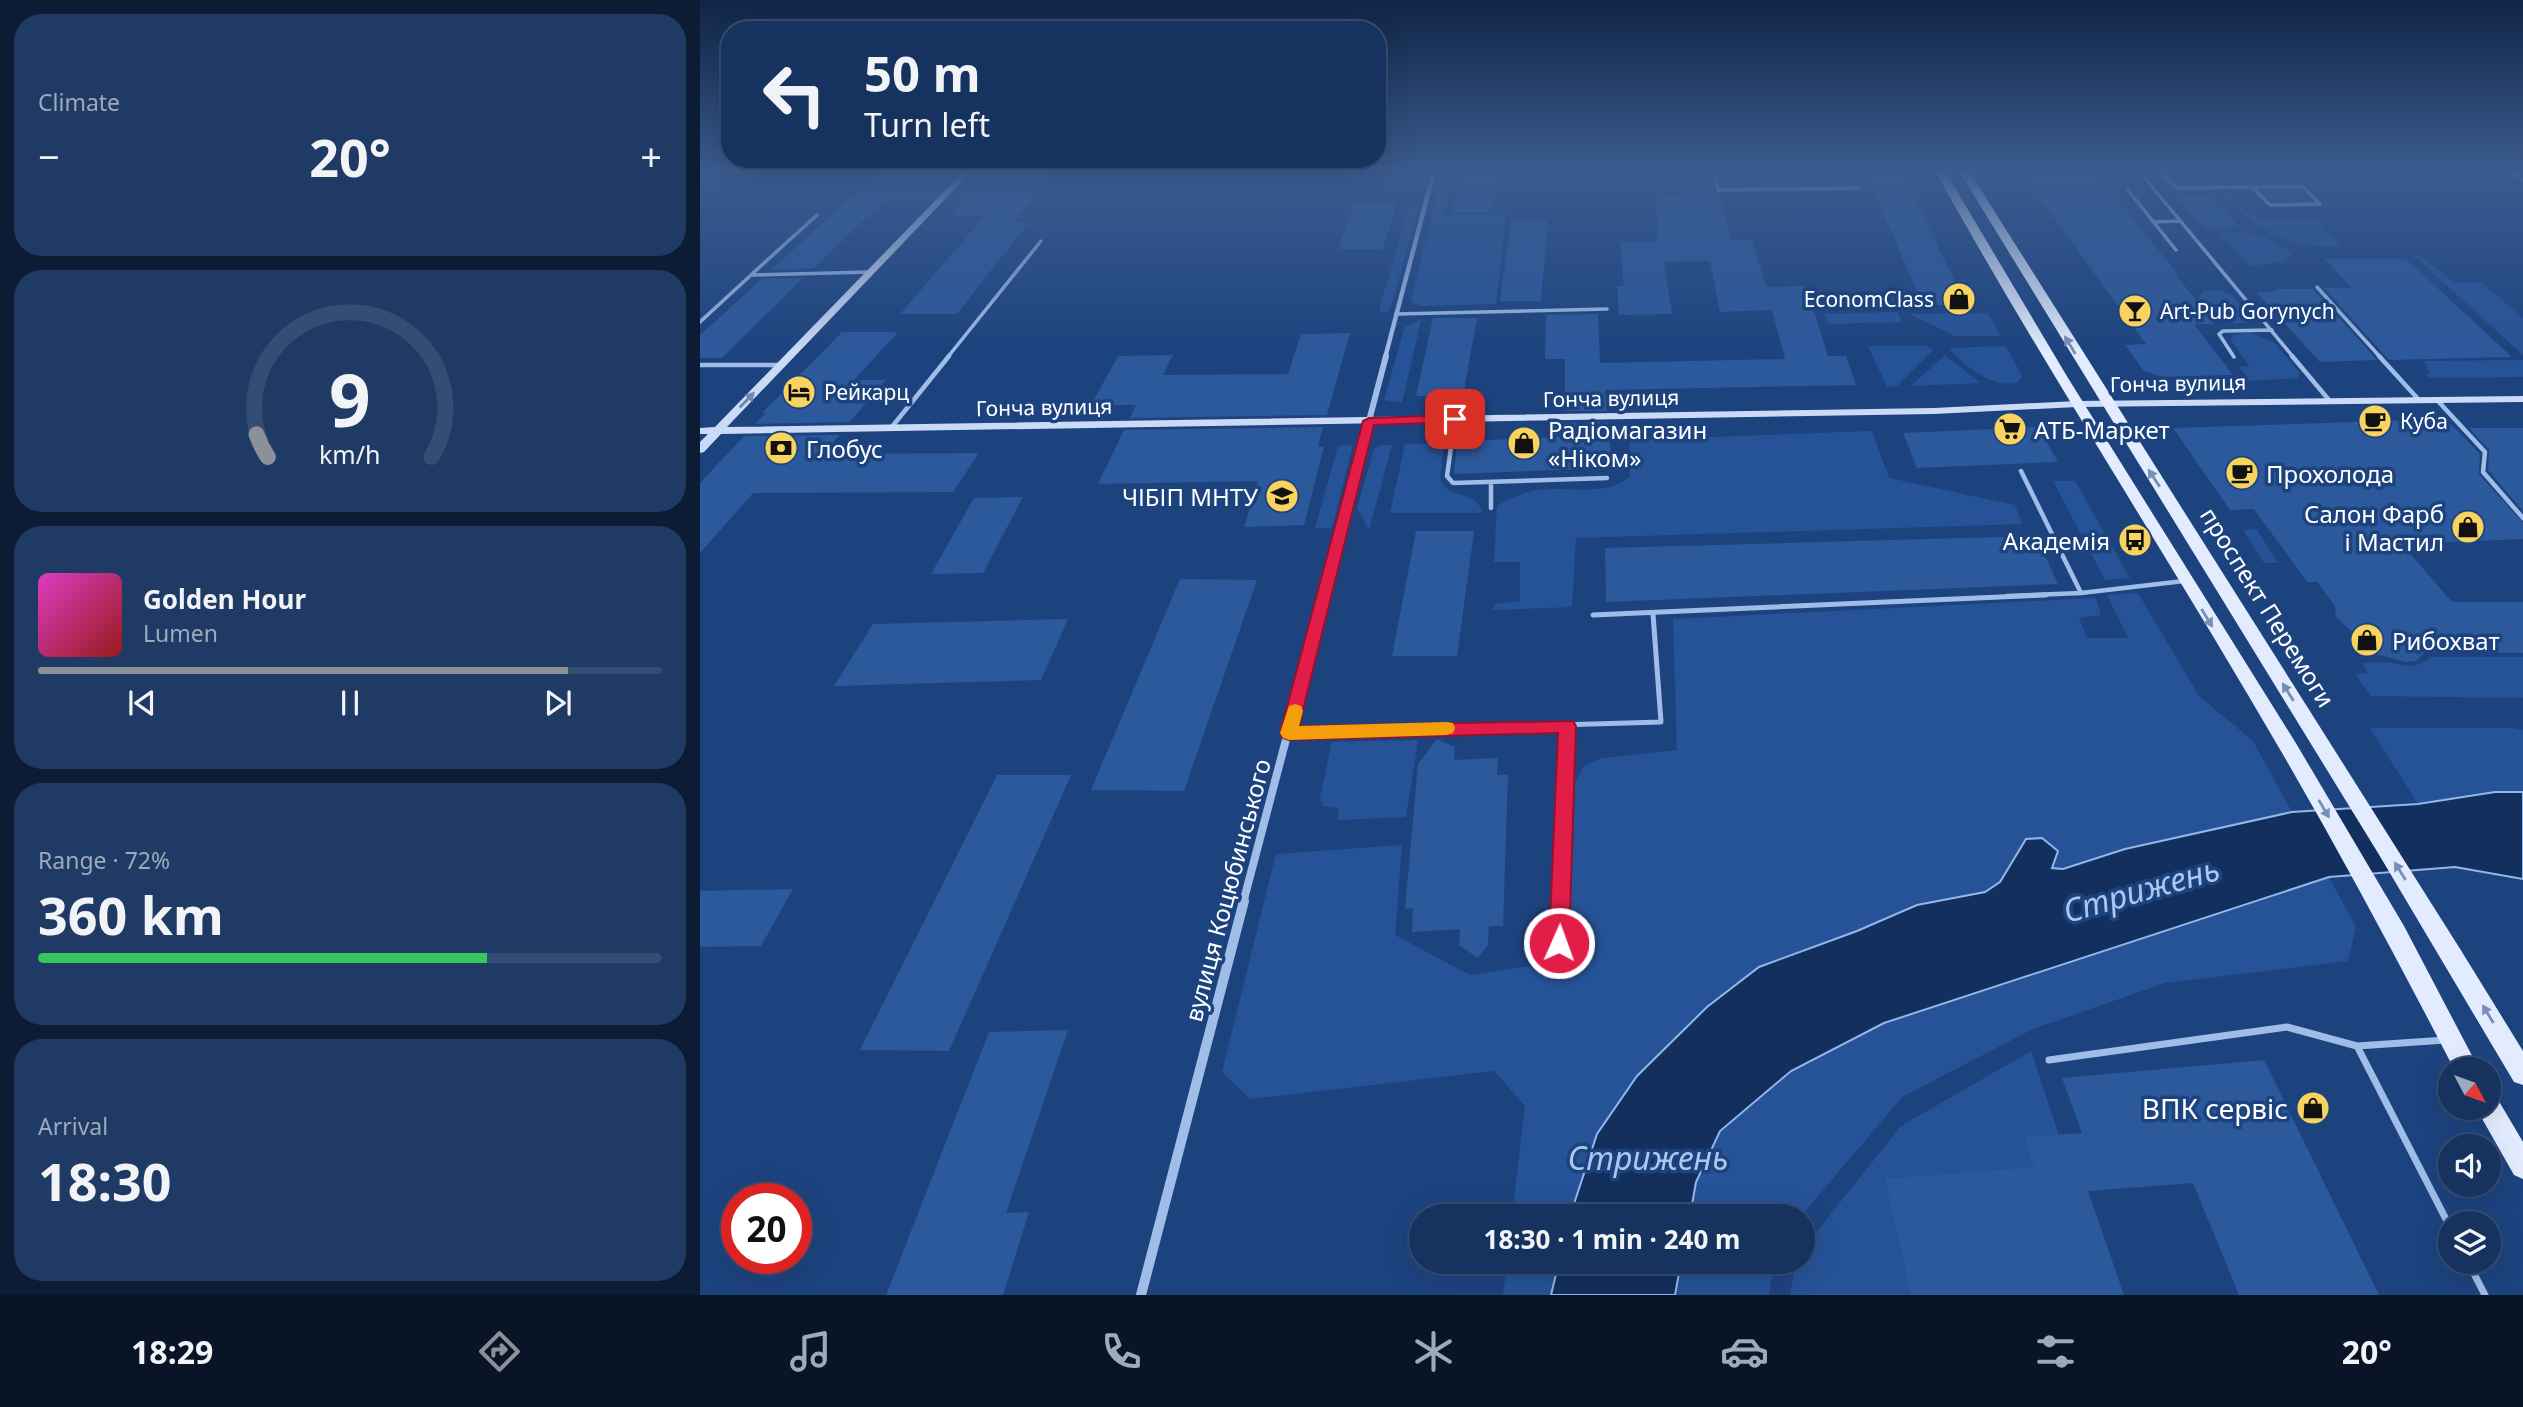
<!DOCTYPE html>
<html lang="en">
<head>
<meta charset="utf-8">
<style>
	:root { --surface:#16325e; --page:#1f3a64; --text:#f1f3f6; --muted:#9eaabc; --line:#354d73; --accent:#8c9099 }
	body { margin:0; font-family:"Noto Sans",sans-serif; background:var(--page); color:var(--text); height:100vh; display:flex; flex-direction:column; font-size:26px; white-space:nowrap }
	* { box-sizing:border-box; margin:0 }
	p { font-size:23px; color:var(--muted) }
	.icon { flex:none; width:38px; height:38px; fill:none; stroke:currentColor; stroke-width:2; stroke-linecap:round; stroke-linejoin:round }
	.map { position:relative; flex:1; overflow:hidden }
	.sheet { display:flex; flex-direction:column; gap:14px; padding:14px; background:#0c1c34; width:700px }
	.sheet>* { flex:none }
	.top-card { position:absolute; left:21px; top:21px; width:665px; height:147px; border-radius:28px; box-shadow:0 7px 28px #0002,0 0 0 2px var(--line); background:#16325e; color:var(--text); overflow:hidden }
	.needle { width:46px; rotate:131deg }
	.buttons { position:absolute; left:1738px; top:1057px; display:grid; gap:14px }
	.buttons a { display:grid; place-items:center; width:63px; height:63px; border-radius:50%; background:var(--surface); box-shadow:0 7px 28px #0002,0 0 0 2px var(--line); font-size:35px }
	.speed { position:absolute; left:21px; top:1183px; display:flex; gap:14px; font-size:35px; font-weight:700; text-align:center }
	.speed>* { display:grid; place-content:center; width:91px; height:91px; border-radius:50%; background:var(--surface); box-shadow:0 7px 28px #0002,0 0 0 2px var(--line); line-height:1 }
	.speed .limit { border:10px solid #d22; background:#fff; color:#111 }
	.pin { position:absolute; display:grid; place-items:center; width:60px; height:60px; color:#fff; margin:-30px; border-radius:14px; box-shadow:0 4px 10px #0006 }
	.me { position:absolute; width:77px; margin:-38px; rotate:2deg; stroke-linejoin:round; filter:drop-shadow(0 0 5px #0008) }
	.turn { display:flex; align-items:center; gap:24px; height:147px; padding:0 28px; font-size:32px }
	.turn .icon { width:91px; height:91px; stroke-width:2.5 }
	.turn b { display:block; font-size:49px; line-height:60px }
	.big { font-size:52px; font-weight:700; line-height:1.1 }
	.sheet .tile { flex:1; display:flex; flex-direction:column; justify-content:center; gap:10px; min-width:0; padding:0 24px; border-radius:28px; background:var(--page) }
	.sheet .dial { align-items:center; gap:0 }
	.dial svg { height:182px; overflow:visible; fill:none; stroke:var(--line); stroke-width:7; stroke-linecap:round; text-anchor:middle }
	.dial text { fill:var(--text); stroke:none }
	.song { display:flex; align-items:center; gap:21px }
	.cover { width:84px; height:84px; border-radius:10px; background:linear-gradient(135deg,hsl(310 70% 55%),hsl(0 70% 35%)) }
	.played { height:7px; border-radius:4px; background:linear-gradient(90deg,var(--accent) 85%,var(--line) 85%) }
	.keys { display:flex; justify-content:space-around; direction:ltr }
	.heat { display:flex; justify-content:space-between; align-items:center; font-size:38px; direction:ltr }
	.charge { height:10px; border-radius:5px; background:linear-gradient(90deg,#34c759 72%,var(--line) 0) }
	.trip { position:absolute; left:709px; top:1204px; width:406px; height:70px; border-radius:35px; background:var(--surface); box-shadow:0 7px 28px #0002,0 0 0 2px var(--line); font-weight:700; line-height:70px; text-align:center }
	.dock { display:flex; height:112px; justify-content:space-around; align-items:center; background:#091426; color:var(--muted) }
	.dock .icon { width:49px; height:49px }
	.dock .on { color:var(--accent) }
	.dock b { font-size:32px; color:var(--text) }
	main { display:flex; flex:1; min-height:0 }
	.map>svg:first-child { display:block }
	.green { fill:#265397 }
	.water { fill:#132f5d; stroke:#93b7ea; stroke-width:2 }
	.building { fill:#2c589c }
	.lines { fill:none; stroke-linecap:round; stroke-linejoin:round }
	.lane-far3 { stroke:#a0bde8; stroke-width:3.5 }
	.lane-far2 { stroke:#a0bde8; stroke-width:4.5 }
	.lane-far1 { stroke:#a0bde8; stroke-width:5 }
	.lane { stroke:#a0bde8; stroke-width:7 }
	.street-far3 { stroke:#a0bde8; stroke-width:4.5 }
	.street-far2 { stroke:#a0bde8; stroke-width:6 }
	.street-far1 { stroke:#a0bde8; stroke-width:8 }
	.street { stroke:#a0bde8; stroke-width:10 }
	.secondary { fill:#cbdbf7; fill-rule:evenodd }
	.primary { fill:#e2ecfe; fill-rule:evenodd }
	.oneway { fill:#768fb8 }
	.oneway2 { fill:#6b87b4 }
	.route { fill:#e11d48; stroke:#92132f; stroke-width:2 }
	.slow { fill:#f59e0b }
	.labels { text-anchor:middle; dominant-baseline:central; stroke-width:7; stroke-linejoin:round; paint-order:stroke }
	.far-poi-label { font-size:21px; fill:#fff; stroke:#1d437e; text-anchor:start }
	.far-street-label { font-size:21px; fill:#fff; stroke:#1d437e }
	.poi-label { font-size:24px; fill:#fff; stroke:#1d437e; text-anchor:start }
	.street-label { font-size:24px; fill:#fff; stroke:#1d437e }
	.near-poi-label { font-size:28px; fill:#fff; stroke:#1d437e; text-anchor:end }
	.near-water-label { font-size:32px; font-style:italic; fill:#abc7f0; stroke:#1d437e }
</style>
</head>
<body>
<main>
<section class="sheet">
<div class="tile"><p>Climate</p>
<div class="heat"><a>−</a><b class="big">20°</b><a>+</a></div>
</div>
<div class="tile dial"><svg viewBox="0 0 100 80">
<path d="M14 69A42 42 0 1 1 86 69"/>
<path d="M14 69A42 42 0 0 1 9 59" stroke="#8c9099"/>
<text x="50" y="56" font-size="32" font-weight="700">9</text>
<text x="50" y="72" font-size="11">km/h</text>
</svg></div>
<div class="tile">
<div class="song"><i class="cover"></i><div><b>Golden Hour</b><p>Lumen</p></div></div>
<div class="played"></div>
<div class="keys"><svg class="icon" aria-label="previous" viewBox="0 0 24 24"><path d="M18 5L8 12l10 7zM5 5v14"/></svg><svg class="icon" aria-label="pause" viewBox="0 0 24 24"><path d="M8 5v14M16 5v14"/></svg><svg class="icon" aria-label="next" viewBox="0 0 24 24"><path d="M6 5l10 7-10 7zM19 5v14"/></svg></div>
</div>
<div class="tile"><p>Range · 72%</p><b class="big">360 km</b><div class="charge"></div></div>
<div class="tile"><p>Arrival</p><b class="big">18:30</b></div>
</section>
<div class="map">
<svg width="1823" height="1295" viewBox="0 0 1823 1295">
	<rect width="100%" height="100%" fill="#1d437e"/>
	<path class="green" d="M743 171H753L744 215 806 214 796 304 722 306 714 304 711 300Z
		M1562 189C1583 189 1597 187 1613 202 1592 203 1577 205 1559 192Z
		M1520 195C1540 196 1544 214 1561 219L1617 220 1640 247C1611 247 1579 241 1555 223 1542 213 1535 202 1520 195Z
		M710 204 719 207 690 310 682 313 679 310Z
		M1541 232 1567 238 1590 252 1591 256 1583 262 1550 266 1519 233Z
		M1713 255H1719L1755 283 1781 282 1823 318V355Z
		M1517 290 1531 294 1549 316 1548 322C1526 328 1513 314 1496 301L1503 291Z
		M1197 312 1202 322 1128 324 1124 314Z
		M1288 313 1301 336H1255L1209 314Z
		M721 320 702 403 684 400 705 326Z
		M1549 332 1574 342 1600 373 1598 378 1550 381 1539 367 1549 366 1531 340 1533 335Z
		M1168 346H1227L1233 350 1197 386 1187 387Z
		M1306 346 1322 376 1317 383C1291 388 1267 367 1250 350L1251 348Z
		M1245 355 1280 383 1211 386Z
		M1823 360V377L1729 378 1726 373H1730L1724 361Z
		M1172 431 1189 478 1315 505 1322 524 876 538 872 607 792 610 795 604 820 601V562H794L797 506C810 498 823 492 839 490 869 486 904 497 930 477V440Z
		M744 443 740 480C748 500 779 490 782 513H690L705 444Z
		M653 445 632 528H615L638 446Z
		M680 445H692L669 530 657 508 674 449Z
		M1353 481H1375L1430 578 1405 580Z
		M1557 529V530L1578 563H1564L1543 530Z
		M1438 593 1499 696 1553 741 1592 812 1425 849 1363 869H1352L1358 851 1343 838 1326 839 1300 882 1285 892 1217 905 1157 931 897 1134 870 1216H812L825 1106 794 1071 550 1099 522 1072 576 854 702 845 695 935 770 975 869 960 875 782 884 766 902 758 977 750 973 619 1396 598 1401 615 1379 618 1387 638H1428L1407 595Z
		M1730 657H1823V698L1671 696 1655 674 1668 673 1662 663C1671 663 1682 661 1692 663 1708 666 1717 669 1730 657Z
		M1670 728H1811L1823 730V792H1795L1718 804Z
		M718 740 706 817 638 820 639 808 623 806 620 798 632 742Z
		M1629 877 1656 927 1648 961 1465 983 1333 1029 1202 1097 1101 1216H990L996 1182 1020 1132 1091 1071 1184 1023Z
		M1331 1051 1361 1142 1347 1177 1235 1184 1185 1179 1227 1295H1090L1096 1262H1102L1103 1249 1201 1126Z
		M807 1262H859L851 1295H803Z
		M981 1262H1074L1069 1295H975Z"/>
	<path class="water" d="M1795 792H1823V879L1755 867 1629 877 1184 1023 1091 1071 1020 1131 996 1182 990 1216H870L897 1134 937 1076 1007 1007 1059 967 1157 931 1217 905 1285 892 1300 882 1326 839 1342 838 1358 851 1352 868 1363 869 1425 849 1592 812 1718 804Z
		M859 1262H981L975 1295H851Z"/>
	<path class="building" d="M180 171H260L234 198 186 199 114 268 71 270Z
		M275 171H352L314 223H328L257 314H200L286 215 252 216 267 197 250 198Z
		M762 171H801L793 212H752Z
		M1165 171H1202L1266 305H1223Z
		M1320 171H1394L1478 274H1475L1515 324H1494L1533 375 1461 377 1443 370 1425 345 1446 344Z
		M1015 193 1020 194 1030 240 1052 239 1066 287 1106 286 1128 356H1146L1156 385 905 390 907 411H865V359H845L846 315 898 314 900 363 1085 359 1072 310 1020 312 1010 261 964 262 972 314 919 315 917 286H924L920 242 957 241V196Z
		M1510 196 1539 227H1504L1476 197Z
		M697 202 683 249H638L655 203Z
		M811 221H848L841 301H800Z
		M1625 259H1706L1812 357 1689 360 1624 288H1652Z
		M103 278 22 358H0V335L62 279Z
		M1575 289H1613L1677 360 1620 362 1556 292 1577 291Z
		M733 318H777L763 396H716Z
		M142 332H198L154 380H186L150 422 55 424 66 413H62Z
		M650 333 627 415 430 418 436 405H391L418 356 473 355 463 375 588 374 601 334Z
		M1746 419 1780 454 1779 474 1823 523V539L1702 544 1752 602H1823V653L1725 652 1716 661 1705 662 1677 654 1636 617 1635 606 1617 582H1607L1554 509 1530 510 1473 428Z
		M908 422 912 468 754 474 757 441 866 437V423Z
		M623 427 618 447H624L604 525 544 527 558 481 398 484 424 430Z
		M1338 427 1358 462 1217 468 1203 433Z
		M1769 428H1823V511L1788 470 1789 450Z
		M140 435 123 454 279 453 253 492 53 493 0 553V483L44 436Z
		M323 497 283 573 231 574 274 498Z
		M716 531H774L757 656H692Z
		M1336 536 1358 584 906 602 905 548Z
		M480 579 557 580 484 791 391 790Z
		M368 619 341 680 134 686 173 624Z
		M737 739 755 747 754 760 798 758 797 775H808L803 926H789L788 945 778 958 759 945 760 929 712 932 713 908 705 909 718 764Z
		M297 775H371L249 1051 160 1050Z
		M93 889 61 946 0 947V891Z
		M368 1030 306 1213 329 1212 303 1295H186L289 1032Z
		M1564 1060 1679 1295H1539L1493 1183 1388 1191 1424 1295H1211L1185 1179 1334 1167 1324 1137 1382 1133 1362 1078Z"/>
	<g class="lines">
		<path class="lane-far3" d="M1015 171 1018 190 1159 188
			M1439 171 1594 358
			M1459 171 1477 188 1552 187
			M1552 187H1603L1620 204 1570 205Z
			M1427 189 1476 250
			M1454 222 1481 221
			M52 274 117 215
			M1617 287 1681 358
			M696 314 907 309
			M0 322 51 275 170 272
			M1534 357 1519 334 1523 331 1572 330
			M247 358 341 241"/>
		<path class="lane-far2" d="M1592 356 1629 400
			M1679 356 1719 400
			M0 365H80
			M1737 400 1785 452 1783 472 1823 518
			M755 419 747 476 753 483 907 478
			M191 428 249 356
			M1321 471 1381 593
			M791 482V508
			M1307 596 1381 593 1484 581"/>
		<path class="lane-far1" d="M893 615 1346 595
			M589 733 961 722 953 614
			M860 903 867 726"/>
		<path class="lane" d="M859 943 861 901
			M1746 1040 1657 1046 1750 1227
			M1349 1060 1587 1027 1657 1046
			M1768 1262 1785 1295"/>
		<path class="street-far3" d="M1811 171 1823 180
			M685 358 734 171"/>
		<path class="street-far2" d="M623 596 686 356"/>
		<path class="street-far1" d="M543 903 624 595"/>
		<path class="street" d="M441 1295 544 901"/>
		<path class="secondary" d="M264 171H272L27 427 1234 408 1377 401 1823 396V402L1377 407 1234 414 21 434 4 452 0 453V442L8 434H0V428L15 427Z"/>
		<path class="primary" d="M1235 171H1245L1368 378 1597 745 1704 926 1779 1069H1754C1700 964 1644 860 1585 758 1471 561 1346 370 1235 171Z
			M1259 171H1269L1762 952 1823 1051V1085L1814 1082 1678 853Z
			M1788 1095 1797 1098 1823 1142V1179L1814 1175 1776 1108H1788Z"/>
	</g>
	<defs><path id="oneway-solid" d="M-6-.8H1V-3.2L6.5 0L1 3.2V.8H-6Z" transform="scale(1.75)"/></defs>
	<g class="oneway">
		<use href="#oneway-solid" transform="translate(1370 345) rotate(-121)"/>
		<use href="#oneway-solid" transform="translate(1454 478) rotate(-123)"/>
		<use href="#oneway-solid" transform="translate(1507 618) rotate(58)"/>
		<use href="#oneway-solid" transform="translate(1588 692) rotate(-122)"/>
		<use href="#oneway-solid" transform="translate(1624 809) rotate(60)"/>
		<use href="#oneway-solid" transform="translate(1700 871) rotate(-122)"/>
		<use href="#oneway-solid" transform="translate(1788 1014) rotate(-121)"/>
	</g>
	<use class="oneway2" href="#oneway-solid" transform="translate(47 400) rotate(-46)"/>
	<linearGradient id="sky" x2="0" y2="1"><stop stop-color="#102545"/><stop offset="0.49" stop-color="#3a5b8f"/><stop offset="1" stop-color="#3a5b8f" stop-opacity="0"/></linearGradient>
	<rect width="1823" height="352" fill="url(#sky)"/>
	<path class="route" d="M755 415 761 419 759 422 674 425 599 726 873 721 876 726 869 943 866 950 859 952 852 950 849 943 858 733 589 740 583 738 580 733 663 421 669 418Z"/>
	<path class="slow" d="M595 704 601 706 603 711 599 726 747 722 753 723 755 728 753 733 747 735 589 740 583 738 580 733 589 706Z"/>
	<defs>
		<symbol id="shop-disc" viewBox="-11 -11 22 22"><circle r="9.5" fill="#f8d35e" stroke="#1d437e"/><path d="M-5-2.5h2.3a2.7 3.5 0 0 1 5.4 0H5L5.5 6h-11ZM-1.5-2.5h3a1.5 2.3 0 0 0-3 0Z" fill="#111"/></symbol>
		<symbol id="bar-disc" viewBox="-11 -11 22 22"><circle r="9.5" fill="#f8d35e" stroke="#1d437e"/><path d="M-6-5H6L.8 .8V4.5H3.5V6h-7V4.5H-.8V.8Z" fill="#111"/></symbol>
		<symbol id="hotel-disc" viewBox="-11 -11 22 22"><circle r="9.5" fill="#f8d35e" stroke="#1d437e"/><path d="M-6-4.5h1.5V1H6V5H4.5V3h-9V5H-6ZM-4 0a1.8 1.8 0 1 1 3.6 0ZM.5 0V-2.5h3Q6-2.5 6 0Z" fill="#111"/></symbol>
		<symbol id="cafe-disc" viewBox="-11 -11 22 22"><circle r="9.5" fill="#f8d35e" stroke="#1d437e"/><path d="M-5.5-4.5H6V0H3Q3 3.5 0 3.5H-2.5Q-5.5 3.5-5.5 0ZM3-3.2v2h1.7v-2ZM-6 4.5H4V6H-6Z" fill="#111"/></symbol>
		<symbol id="supermarket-disc" viewBox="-11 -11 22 22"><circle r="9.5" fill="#f8d35e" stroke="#1d437e"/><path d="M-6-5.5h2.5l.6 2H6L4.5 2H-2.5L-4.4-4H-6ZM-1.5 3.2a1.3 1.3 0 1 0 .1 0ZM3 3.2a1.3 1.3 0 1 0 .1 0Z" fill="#111"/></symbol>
		<symbol id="bank-disc" viewBox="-11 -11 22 22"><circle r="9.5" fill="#f8d35e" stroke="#1d437e"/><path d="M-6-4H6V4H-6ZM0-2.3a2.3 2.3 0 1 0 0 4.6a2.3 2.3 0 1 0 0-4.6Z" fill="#111"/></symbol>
		<symbol id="university-disc" viewBox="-11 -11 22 22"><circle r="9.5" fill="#f8d35e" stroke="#1d437e"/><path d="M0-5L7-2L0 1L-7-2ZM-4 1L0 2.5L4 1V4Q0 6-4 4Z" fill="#111"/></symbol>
		<symbol id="bus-disc" viewBox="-11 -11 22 22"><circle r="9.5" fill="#f8d35e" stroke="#1d437e"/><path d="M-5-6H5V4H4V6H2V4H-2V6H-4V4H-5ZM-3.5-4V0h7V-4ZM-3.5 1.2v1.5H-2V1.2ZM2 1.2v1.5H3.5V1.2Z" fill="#111"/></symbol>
	</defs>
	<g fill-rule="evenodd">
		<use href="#shop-disc" x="1240" y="280" width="38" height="38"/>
		<use href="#bar-disc" x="1416" y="292" width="38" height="38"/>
		<use href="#hotel-disc" x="80" y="373" width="38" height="38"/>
		<use href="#cafe-disc" x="1656" y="402" width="38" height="38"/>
		<use href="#supermarket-disc" x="1291" y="410" width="38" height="38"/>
		<use href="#shop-disc" x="805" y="424" width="38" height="38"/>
		<use href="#bank-disc" x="62" y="429" width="38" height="38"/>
		<use href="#cafe-disc" x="1523" y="454" width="38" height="38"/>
		<use href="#university-disc" x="563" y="477" width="38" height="38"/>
		<use href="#shop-disc" x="1749" y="508" width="38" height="38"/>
		<use href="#bus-disc" x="1416" y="521" width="38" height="38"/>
		<use href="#shop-disc" x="1648" y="621" width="38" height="38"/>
		<use href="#shop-disc" x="1594" y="1089" width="38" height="38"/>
	</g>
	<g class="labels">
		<g class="far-poi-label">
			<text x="1234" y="299" text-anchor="end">EconomClass</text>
			<text x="1460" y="311">Art-Pub Gorynych</text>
			<text x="124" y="392">Рейкарц</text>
			<text x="1700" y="421">Куба</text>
		</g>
		<g class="far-street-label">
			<text transform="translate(1478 383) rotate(-1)">Гонча вулиця</text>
			<text transform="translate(911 398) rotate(-1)">Гонча вулиця</text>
			<text transform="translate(344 407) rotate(-1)">Гонча вулиця</text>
		</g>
		<g class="poi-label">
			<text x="848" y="429">Радіомагазин<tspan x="848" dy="28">«Ніком»</tspan></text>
			<text x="1334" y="429">АТБ-Маркет</text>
			<text x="106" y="448">Глобус</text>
			<text x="1566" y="473">Прохолода</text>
			<text x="558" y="496" text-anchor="end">ЧІБІП МНТУ</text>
			<text x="1744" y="513" text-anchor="end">Салон Фарб<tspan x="1744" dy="28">і Мастил</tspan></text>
			<text x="1410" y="540" text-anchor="end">Академія</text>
			<text x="1692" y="640">Рибохват</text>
		</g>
		<g class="street-label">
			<text transform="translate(1568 607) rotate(58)">проспект Перемоги</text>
			<text transform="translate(527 890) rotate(-75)">вулиця Коцюбинського</text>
		</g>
		<g class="near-poi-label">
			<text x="1588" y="1108">ВПК сервіс</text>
		</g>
		<g class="near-water-label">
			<text transform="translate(1441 889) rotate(-16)">Стрижень</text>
			<text x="948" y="1157">Стрижень</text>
		</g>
	</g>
</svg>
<div class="buttons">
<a><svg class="needle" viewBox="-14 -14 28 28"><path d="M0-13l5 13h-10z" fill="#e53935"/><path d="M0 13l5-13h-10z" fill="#9eaabc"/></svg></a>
<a><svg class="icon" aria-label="sound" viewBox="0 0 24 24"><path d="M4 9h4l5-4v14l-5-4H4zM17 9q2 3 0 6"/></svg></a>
<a><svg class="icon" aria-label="layers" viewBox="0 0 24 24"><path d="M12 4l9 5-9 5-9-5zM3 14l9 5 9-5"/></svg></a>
</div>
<div class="speed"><div class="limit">20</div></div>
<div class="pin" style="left:755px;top:419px;background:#d93025"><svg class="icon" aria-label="arrive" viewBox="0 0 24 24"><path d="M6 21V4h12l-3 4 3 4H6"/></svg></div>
<svg class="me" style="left:859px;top:943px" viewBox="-20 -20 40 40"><circle r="17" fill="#e11d48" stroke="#fff" stroke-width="3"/><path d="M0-11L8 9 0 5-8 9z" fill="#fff"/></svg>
<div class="trip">18:30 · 1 min · 240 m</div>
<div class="top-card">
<div class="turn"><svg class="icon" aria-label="left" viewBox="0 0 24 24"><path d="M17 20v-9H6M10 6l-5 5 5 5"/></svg><div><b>50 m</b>Turn left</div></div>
</div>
</div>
</main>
<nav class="dock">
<b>18:29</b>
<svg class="icon on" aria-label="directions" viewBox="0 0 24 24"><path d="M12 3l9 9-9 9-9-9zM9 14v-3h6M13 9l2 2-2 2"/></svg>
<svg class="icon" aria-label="music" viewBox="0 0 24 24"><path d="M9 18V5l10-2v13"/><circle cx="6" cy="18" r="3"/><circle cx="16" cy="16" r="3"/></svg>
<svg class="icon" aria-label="phone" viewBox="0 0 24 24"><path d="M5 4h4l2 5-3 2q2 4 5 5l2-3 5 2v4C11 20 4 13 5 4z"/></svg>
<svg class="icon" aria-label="climate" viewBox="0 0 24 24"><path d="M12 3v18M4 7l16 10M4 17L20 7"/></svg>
<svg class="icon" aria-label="car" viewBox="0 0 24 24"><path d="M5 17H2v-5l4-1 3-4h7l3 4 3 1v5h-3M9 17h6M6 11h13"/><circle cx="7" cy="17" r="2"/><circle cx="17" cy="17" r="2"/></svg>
<svg class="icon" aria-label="filters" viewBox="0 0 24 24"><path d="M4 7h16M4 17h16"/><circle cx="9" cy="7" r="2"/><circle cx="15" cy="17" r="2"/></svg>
<b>20°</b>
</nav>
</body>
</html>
